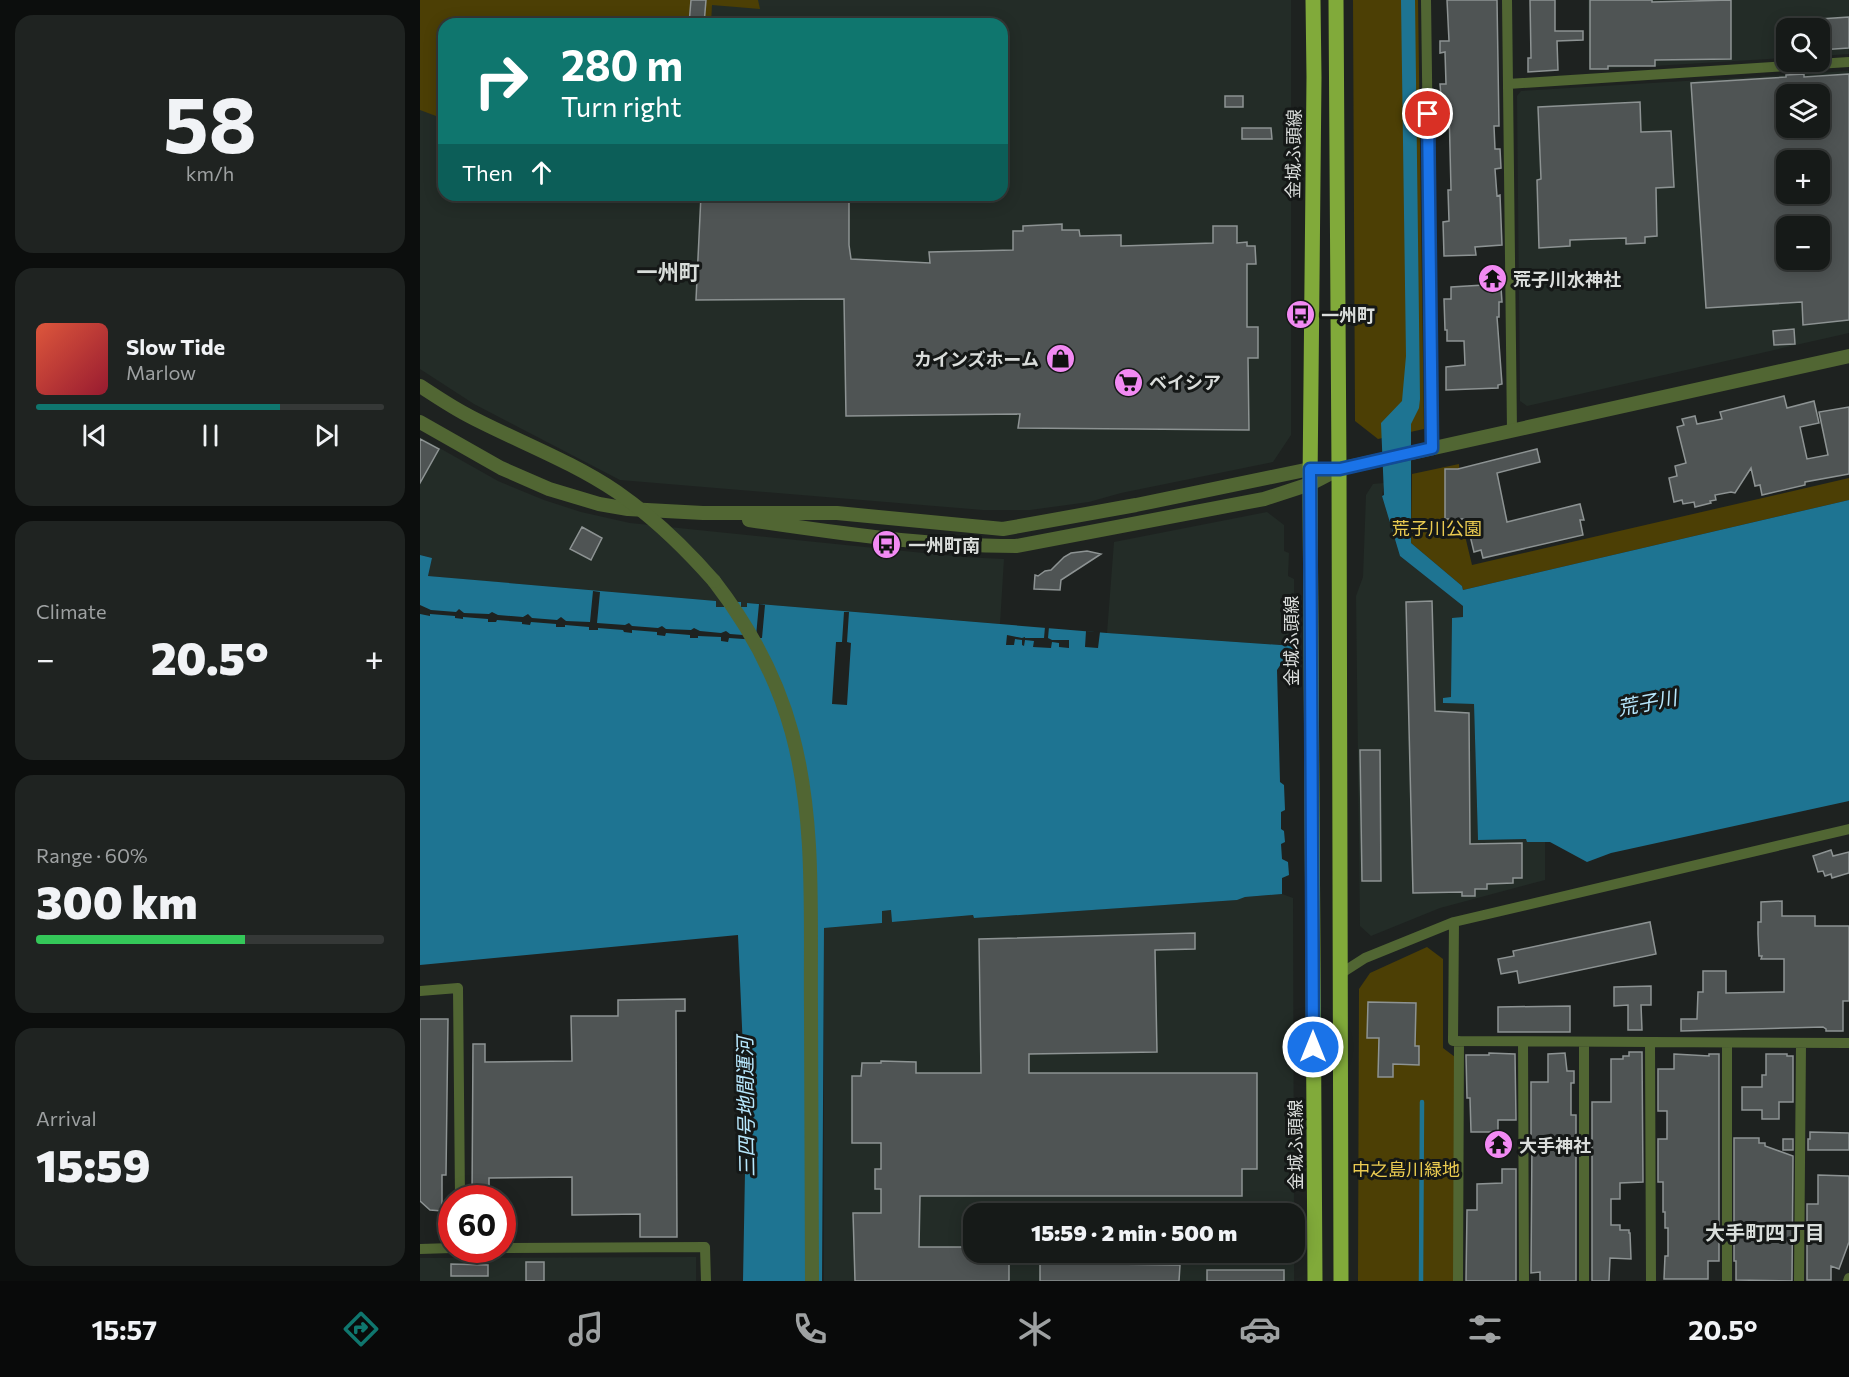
<!DOCTYPE html>
<html lang="en">
<head>
<meta charset="utf-8">
<style>
	:root { --surface:#161a18; --page:#1f2321; --text:#f1f3f6; --muted:#9ea1a2; --line:#353837; --accent:#0f766e }
	body { margin:0; font-family:Commissioner,"Noto Sans JP",sans-serif; background:var(--page); color:var(--text); height:100vh; display:flex; flex-direction:column; font-size:22px; white-space:nowrap }
	* { box-sizing:border-box; margin:0 }
	p { font-size:20px; color:var(--muted) }
	.icon { flex:none; width:33px; height:33px; fill:none; stroke:currentColor; stroke-width:2; stroke-linecap:round; stroke-linejoin:round }
	.map { position:relative; flex:1; overflow:hidden }
	.side { display:flex; flex-direction:column; gap:15px; padding:15px; background:#0c0e0d; width:420px }
	.side>* { flex:none }
	.guide { position:absolute; left:18px; top:18px; width:570px; height:183px; border-radius:18px; box-shadow:0 3px 15px #0003,0 0 0 2px var(--line); background:#0f766e; color:#fff; overflow:hidden }
	.tools { position:absolute; left:1356px; top:18px; display:grid; gap:12px }
	.tools a { display:grid; place-items:center; width:54px; height:54px; border-radius:12px; background:var(--surface); box-shadow:0 3px 15px #0003,0 0 0 2px var(--line); font-size:30px }
	.speed { position:absolute; left:18px; top:1185px; display:flex; gap:12px; font-size:30px; font-weight:700; text-align:center }
	.speed>* { display:grid; place-content:center; width:78px; height:78px; border-radius:50%; background:var(--surface); box-shadow:0 3px 15px #0003,0 0 0 2px var(--line); line-height:1 }
	.speed .limit { border:9px solid #d22; background:#fff; color:#111 }
	.pin { position:absolute; display:grid; place-items:center; width:51px; height:51px; color:#fff; margin:-26px; border:3px solid #fff; border-radius:50%; box-shadow:0 2px 6px #0007 }
	.me { position:absolute; width:66px; margin:-33px; rotate:0deg; stroke-linejoin:round; filter:drop-shadow(0 0 4px #0008) }
	.turn { display:flex; align-items:center; gap:21px; height:126px; padding:0 24px; font-size:27px }
	.turn .icon { width:78px; height:78px; stroke-width:2.5 }
	.turn b { display:block; font-size:42px; line-height:51px }
	.then { display:flex; align-items:center; height:57px; padding:0 24px; background:#0003; gap:12px; font-size:22px }
	.big { font-size:45px; font-weight:800; line-height:1.1 }
	.side .tile { flex:1; display:flex; flex-direction:column; justify-content:center; gap:9px; min-width:0; padding:0 21px; border-radius:18px; background:var(--page) }
	.side .dial { align-items:center; gap:0 }
	.dial b { font-size:78px; line-height:1 }
	.song { display:flex; align-items:center; gap:18px }
	.cover { width:72px; height:72px; border-radius:9px; background:linear-gradient(135deg,hsl(10 70% 55%),hsl(350 70% 35%)) }
	.played { height:6px; border-radius:3px; background:linear-gradient(90deg,var(--accent) 70%,var(--line) 70%) }
	.keys { display:flex; justify-content:space-around; direction:ltr }
	.heat { display:flex; justify-content:space-between; align-items:center; font-size:33px; direction:ltr }
	.charge { height:9px; border-radius:4px; background:linear-gradient(90deg,#34c759 60%,var(--line) 0) }
	.trip { position:absolute; left:543px; top:1203px; width:342px; height:60px; border-radius:18px; background:var(--surface); box-shadow:0 3px 15px #0003,0 0 0 2px var(--line); font-weight:800; line-height:60px; text-align:center }
	.dock { display:flex; height:96px; justify-content:space-around; align-items:center; background:#090a0a; color:var(--muted) }
	.dock .icon { width:42px; height:42px }
	.dock .active { color:var(--accent) }
	.dock b { font-size:27px; color:var(--text) }
	main { display:flex; flex:1; min-height:0 }
	.map>svg:first-child { display:block }
	.built { fill:#232c27; fill-rule:evenodd }
	.green { fill:#4c3f05 }
	.water { fill:#1e7492 }
	.pier { fill:#1e2220 }
	.lines { fill:none; stroke-linecap:round; stroke-linejoin:round }
	.stream { stroke:#1e7492; stroke-width:4.5 }
	.building { fill:#4f5454; stroke:#8d9393; stroke-width:1.5; fill-rule:evenodd }
	.minor { stroke:#516633; stroke-width:10 }
	.tertiary { stroke:#516633; stroke-width:14 }
	.primary { stroke:#81aa3a; stroke-width:15 }
	.tertiary-bridge { stroke:#516633; stroke-width:14 }
	.route-casing { stroke:#114b97; stroke-width:15 }
	.route { stroke:#1a73e8; stroke-width:10 }
	.labels { text-anchor:middle; dominant-baseline:central; stroke-width:6; stroke-linejoin:round; paint-order:stroke }
	.street-label { font-size:18px; fill:#dadddb; stroke:#151817 }
	.poi-label { font-size:18px; font-weight:bold; fill:#dadddb; stroke:#151817; text-anchor:start }
	.park-label { font-size:18px; fill:#eccc51; stroke:#151817 }
	.water-label { font-size:20px; font-style:italic; fill:#b7e7fd; stroke:#151817 }
	.neighbourhood-label { font-size:20px; font-weight:bold; fill:#d9dedb; stroke:#151817 }
	.quarter-label { font-size:21px; font-weight:bold; fill:#d9dedb; stroke:#151817 }
</style>
</head>
<body>
<main>
<section class="side">
<div class="tile dial"><b>58</b><p>km/h</p></div>
<div class="tile">
<div class="song"><i class="cover"></i><div><b>Slow Tide</b><p>Marlow</p></div></div>
<div class="played"></div>
<div class="keys"><svg class="icon" aria-label="previous" viewBox="0 0 24 24"><path d="M18 5L8 12l10 7zM5 5v14"/></svg><svg class="icon" aria-label="pause" viewBox="0 0 24 24"><path d="M8 5v14M16 5v14"/></svg><svg class="icon" aria-label="next" viewBox="0 0 24 24"><path d="M6 5l10 7-10 7zM19 5v14"/></svg></div>
</div>
<div class="tile"><p>Climate</p>
<div class="heat"><a>−</a><b class="big">20.5°</b><a>+</a></div>
</div>
<div class="tile"><p>Range · 60%</p><b class="big">300 km</b><div class="charge"></div></div>
<div class="tile"><p>Arrival</p><b class="big">15:59</b></div>
</section>
<div class="map">
<svg width="1429" height="1281" viewBox="0 0 1429 1281">
	<rect width="100%" height="100%" fill="#1e2220"/>
	<path class="built" d="M0 0H871V435L853 462 701 493 669 502 610 510H563L200 480 54 404 0 369ZM24 24H582V195H24Z
		M1168 0H1429V54L1400 56V28H1366V58L1169 70Z
		M1429 71V333L1107 406 1100 401 1097 96 1101 91ZM1366 94H1400V128H1366ZM1366 160H1400V194H1366ZM1366 226H1400V260H1366Z
		M0 437 78 481 124 500 161 512 210 523 543 557 584 559 580 624 328 603 327 608 295 607V601L8 576 12 558 0 555Z
		M964 483 962 496 980 556 1043 606V617L1032 619 1031 697 1023 703 1054 704 1058 840 1107 839V842H1125V880L1020 908 951 936 940 926 936 596 943 577 946 495 953 484Z
		M847 512 864 525V551L869 553 868 576 874 579V646L687 633 694 542Z
		M862 894 873 898 874 1213 554 1214V1252L874 1253V1281H404V928L462 923V911L471 910 472 922 553 915 554 918 816 900 825 897Z
		M276 1257V1281H0V1258Z"/>
	<path class="green" d="M0 0H338L340 9 292 5 291 24H24V119L0 110Z
		M933 0H998L1004 429 958 439 935 421Z
		M1039 464 1041 519 1052 565 1429 478V500L1043 590 1042 586 991 543 992 474Z
		M1007 947 1023 959V1048L1035 1057V1281H938L939 989 950 973Z"/>
	<path class="water" d="M981 0H995L1000 399 999 408 991 424V543L1042 586 1043 590 1429 500V801L1191 853 1167 862 1130 842H1107L1106 839 1058 840 1054 704 1023 703V698L1031 697 1032 618 1043 617V606L980 556 962 496 964 495 961 423 982 401 986 356Z
		M0 555 12 558 8 576 296 601V607H304L305 602H321V607H327V603L687 633 874 646V660L863 661 857 670 860 782 864 785 865 810 861 812V829L864 831 865 842 861 844 862 859 868 862 869 875 862 878V894L825 897 817 900 554 918 553 915 472 922 471 910 462 911V923L404 928 402 1281H323L326 1118 318 935 0 965Z"/>
	<path class="pier" d="M173 591 180 592 177 623 205 625 209 623 212 626 238 628 242 626 246 629 271 630 274 628 280 631 301 633 306 631 310 634 336 636 339 604 345 605 342 638H338V640L309 638 308 642 301 641V637L278 636V638H270V635L246 633 245 636 237 635V632L212 630V633L204 632 203 630 178 628V630H169V627L145 625V627H136V624L111 622 110 625 102 624V622L77 620 76 622H68V619L43 617V619L35 618V616L10 614V616L0 614V605L11 610 36 612 39 609 44 613 69 614 72 612 78 615 103 617 108 614 112 618 137 620 141 617 146 621 170 622Z
		M424 612H429L427 642 431 643 427 705 412 704 416 642H422Z
		M625 627H629L628 638 632 640H649V648L639 647V643L632 642 631 648 613 647 614 641 605 640 604 646 602 645V640L595 639 594 645H586L587 635 602 638 605 637V638H624Z
		M666 631 680 632 678 648 665 647Z"/>
	<g class="lines">
		<path class="stream" d="M1001 1281 1002 1102"/>
	</g>
	<path class="building" d="M271 0H286L284 24H269Z
		M1027 0H1077L1079 126H1074L1075 149H1080L1081 168 1075 169 1077 196 1080 195 1082 245 1055 247 1056 255 1024 256 1023 222 1029 221 1028 190H1031L1029 108 1022 109 1020 84H1026L1025 52 1020 53V41H1029Z
		M1110 0H1135V31H1163V40L1137 41 1138 70 1108 72V58H1111Z
		M1170 0H1232V2L1311 0V59L1235 60V66H1188V69H1170Z
		M1429 17V48L1400 50V19Z
		M1384 74V77L1429 74V320L1383 325 1382 302 1286 308 1271 83 1366 77V75ZM1366 94H1400V128H1366ZM1363 160H1400V194H1365ZM1366 226H1400V260H1366Z
		M805 96H823V107H805Z
		M1220 102 1221 132 1251 131 1254 187 1236 188 1237 236 1225 237V243L1206 244V238L1150 240V246L1119 248 1117 180 1121 179 1118 107Z
		M822 128H851L852 139H822Z
		M281 195H429V245L431 259 510 263 509 252 593 250V231H603V226L642 224V230H659L660 236 701 235V246L793 243V226H817V243L827 242V246H835L836 264H827V327H838V358H828L829 430 598 428 600 414 426 416 424 299 276 300Z
		M1080 273 1082 302H1079V317H1077L1082 384 1078 385V388L1026 390V367L1045 365 1044 341H1027V330H1025L1024 299H1031V287L1064 285 1065 274Z
		M1374 329 1375 344 1354 345 1353 331Z
		M1364 396 1367 408 1394 401 1399 423 1380 427 1387 459 1408 455 1399 412 1429 407V474L1385 482V485L1342 495 1340 485 1335 486 1331 468 1315 493 1311 492 1295 495 1296 500 1290 501 1291 503 1275 507 1274 502 1263 504 1262 500 1254 502 1249 478 1257 476 1255 466 1266 463 1257 427 1264 425 1262 419 1275 416 1277 424 1302 419 1300 412Z
		M0 439 19 449 0 483Z
		M1117 449 1120 462 1077 473 1087 522 1160 504 1164 520H1160L1163 535 1063 558 1061 550 1054 552 1046 519H1025V469H1038Z
		M162 527 182 538 171 560 150 549Z
		M667 551 681 554 641 580 640 590 614 589 615 575 618 576 625 571 631 570 644 557 651 553Z
		M1012 601 1015 711 1049 713 1050 844 1102 843V878H1093V883L1067 884V889H1055V896H1042V892L993 893 986 602Z
		M940 750H960L961 881H942Z
		M1411 850 1413 856 1429 852V873L1412 878 1411 874 1405 876 1403 871 1398 872 1393 856Z
		M1362 901V916H1395V926H1429V1001H1423V1031H1406V1029L1403 1027 1261 1031V1019H1277L1278 992H1283V971H1306V993L1364 992V959H1341L1342 956H1339L1338 934V922H1341V902Z
		M1230 922 1236 954 1099 983 1097 971 1081 974 1078 959 1094 956 1093 951Z
		M775 933V949L735 950 737 1052 609 1054V1073H837V1169H822V1196H500L499 1247H554V1252H589V1281H435L433 1213H461V1189H455V1169H461V1143H432V1076H441L442 1063H461V1061L496 1062V1073H561L559 939Z
		M1231 986V1005H1221L1222 1030H1208V1005L1194 1006V987Z
		M265 999V1011H256L257 1237H220V1214L152 1215V1177L69 1178V1198H52L53 1044H65V1062L152 1061 151 1016H198V1000Z
		M948 1002 996 1003 995 1046H999V1065L973 1064V1077H958L959 1038H947Z
		M1150 1006V1032H1078V1007Z
		M0 1019H28L26 1175H22V1211L10 1210 0 1201Z
		M1209 1052H1222L1223 1182 1200 1183V1199H1191V1225H1200V1230H1209V1233H1210L1211 1259 1190 1258 1189 1281H1172V1102H1191V1059H1203V1056H1209Z
		M1069 1053 1095 1054 1096 1120H1078V1132H1051L1050 1098H1047L1046 1055H1069Z
		M1145 1053 1147 1071H1154V1083H1151V1115H1156V1281H1120V1272L1111 1273 1112 1140H1111V1082H1128V1054Z
		M1254 1054 1289 1056V1054H1299V1261H1288V1279H1244L1245 1256H1248V1228H1245V1212H1243V1182H1238V1139H1247V1111H1238V1069H1254Z
		M1346 1054H1367V1056H1373V1102H1359V1119H1342V1110H1322V1087H1342V1075H1346Z
		M1390 1132 1429 1133V1150H1388V1139H1390Z
		M1314 1138H1339V1143H1345V1146L1373 1156 1372 1281 1316 1280V1261H1314Z
		M1363 1139H1373V1150H1363Z
		M1082 1169H1096V1281H1046L1047 1210H1057V1184L1082 1183Z
		M1398 1175 1429 1176V1242L1419 1269 1411 1266V1280H1387V1204H1398Z
		M106 1262H124V1281H106Z
		M620 1263 760 1265 759 1281H620Z
		M31 1264 68 1265V1276H31Z
		M787 1270H864V1281H787Z"/>
	<g class="lines">
		<path class="minor" d="M1006 0 1012 448
			M1087 0 1092 431
			M1088 84 1429 62
			M1034 922 1033 1041 1429 1043
			M920 974 945 958 1034 922 1429 829
			M0 991 38 988 40 1198
			M1103 1042 1104 1281
			M1164 1042V1281
			M1230 1043 1231 1281
			M82 1248 285 1247 286 1281
			M0 1249 32 1248
			M1038 1281 1039 1041
			M1307 1281V1043
			M1379 1281 1381 1044
			M1428 1281 1429 1278"/>
		<path class="tertiary" d="M0 422 81 468 129 489 179 504 208 509 283 513H417L583 529 716 505 890 469H919L1429 356
			M329 520C417 533 507 546 596 546L844 499 890 484 917 470
			M294 581C329 626 357 678 372 733 396 821 390 919 391 1009 391 1100 392 1190 392 1281"/>
		<path class="primary" d="M893 0 894 77 890 484 895 1281
			M916 0 919 469 921 1281"/>
		<path class="tertiary-bridge" d="M0 386C17 397 33 408 51 417 99 442 151 461 197 492 233 517 265 548 294 581"/>
	</g>
	<g class="lines">
		<defs>
			<path id="route" d="M893 1047 890 469H920L1012 448 1008 114"/>
		</defs>
		<use href="#route" class="route-casing"/>
		<use href="#route" class="route"/>
	</g>
	<defs>
		<symbol id="temple-disc" viewBox="-11 -11 22 22"><circle r="9.5" fill="#f28af3" stroke="#151817"/><path d="M0-6L5-2H3V0L6.5 2.5H4V6H1.5V3h-3V6H-4V2.5H-6.5L-3 0V-2H-5Z" fill="#111"/></symbol>
		<symbol id="bus-disc" viewBox="-11 -11 22 22"><circle r="9.5" fill="#f28af3" stroke="#151817"/><path d="M-5-6H5V4H4V6H2V4H-2V6H-4V4H-5ZM-3.5-4V0h7V-4ZM-3.5 1.2v1.5H-2V1.2ZM2 1.2v1.5H3.5V1.2Z" fill="#111"/></symbol>
		<symbol id="shop-disc" viewBox="-11 -11 22 22"><circle r="9.5" fill="#f28af3" stroke="#151817"/><path d="M-5-2.5h2.3a2.7 3.5 0 0 1 5.4 0H5L5.5 6h-11ZM-1.5-2.5h3a1.5 2.3 0 0 0-3 0Z" fill="#111"/></symbol>
		<symbol id="supermarket-disc" viewBox="-11 -11 22 22"><circle r="9.5" fill="#f28af3" stroke="#151817"/><path d="M-6-5.5h2.5l.6 2H6L4.5 2H-2.5L-4.4-4H-6ZM-1.5 3.2a1.3 1.3 0 1 0 .1 0ZM3 3.2a1.3 1.3 0 1 0 .1 0Z" fill="#111"/></symbol>
	</defs>
	<g fill-rule="evenodd">
		<use href="#temple-disc" x="1056" y="262" width="33" height="33"/>
		<use href="#bus-disc" x="864" y="298" width="33" height="33"/>
		<use href="#shop-disc" x="624" y="342" width="33" height="33"/>
		<use href="#supermarket-disc" x="692" y="366" width="33" height="33"/>
		<use href="#bus-disc" x="450" y="528" width="33" height="33"/>
		<use href="#temple-disc" x="1062" y="1128" width="33" height="33"/>
	</g>
	<g class="labels">
		<g class="street-label">
			<text transform="translate(873 154) rotate(-89)">金城ふ頭線</text>
			<text transform="translate(871 641) rotate(-90)">金城ふ頭線</text>
			<text transform="translate(875 1145) rotate(-90)">金城ふ頭線</text>
		</g>
		<g class="poi-label">
			<text x="1093" y="279">荒子川水神社</text>
			<text x="901" y="315">一州町</text>
			<text x="619" y="359" text-anchor="end">カインズホーム</text>
			<text x="729" y="382">ベイシア</text>
			<text x="488" y="545">一州町南</text>
			<text x="1099" y="1145">大手神社</text>
		</g>
		<g class="park-label">
			<text x="1017" y="528">荒子川公園</text>
			<text x="986" y="1169">中之島川緑地</text>
		</g>
		<g class="water-label">
			<text transform="translate(1227 702) rotate(-11)">荒子川</text>
			<text transform="translate(325 1107) rotate(-91)">三四号地間運河</text>
		</g>
		<g class="neighbourhood-label">
			<text x="1345" y="1232">大手町四丁目</text>
		</g>
		<g class="quarter-label">
			<text x="248" y="271">一州町</text>
		</g>
	</g>
</svg>
<div class="tools">
<a><svg class="icon" aria-label="search" viewBox="0 0 24 24"><circle cx="10" cy="10" r="6"/><path d="M15 15l6 6"/></svg></a>
<a><svg class="icon" aria-label="layers" viewBox="0 0 24 24"><path d="M12 4l9 5-9 5-9-5zM3 14l9 5 9-5"/></svg></a>
<a>+</a>
<a>−</a>
</div>
<div class="speed"><div class="limit">60</div></div>
<div class="pin" style="left:1008px;top:114px;background:#d93025"><svg class="icon" aria-label="arrive" viewBox="0 0 24 24"><path d="M6 21V4h12l-3 4 3 4H6"/></svg></div>
<svg class="me" style="left:893px;top:1047px" viewBox="-20 -20 40 40"><circle r="17" fill="#1a73e8" stroke="#fff" stroke-width="3"/><path d="M0-11L8 9 0 5-8 9z" fill="#fff"/></svg>
<div class="trip">15:59 · 2 min · 500 m</div>
<div class="guide">
<div class="turn"><svg class="icon" aria-label="right" viewBox="0 0 24 24"><path d="M7 20v-9h11M14 6l5 5-5 5"/></svg><div><b>280 m</b>Turn right</div></div>
<div class="then">Then<svg class="icon" aria-label="ahead" viewBox="0 0 24 24"><path d="M12 20V5M6 11l6-6 6 6"/></svg></div>
</div>
</div>
</main>
<nav class="dock">
<b>15:57</b>
<svg class="icon active" aria-label="directions" viewBox="0 0 24 24"><path d="M12 3l9 9-9 9-9-9zM9 14v-3h6M13 9l2 2-2 2"/></svg>
<svg class="icon" aria-label="music" viewBox="0 0 24 24"><path d="M9 18V5l10-2v13"/><circle cx="6" cy="18" r="3"/><circle cx="16" cy="16" r="3"/></svg>
<svg class="icon" aria-label="phone" viewBox="0 0 24 24"><path d="M5 4h4l2 5-3 2q2 4 5 5l2-3 5 2v4C11 20 4 13 5 4z"/></svg>
<svg class="icon" aria-label="climate" viewBox="0 0 24 24"><path d="M12 3v18M4 7l16 10M4 17L20 7"/></svg>
<svg class="icon" aria-label="car" viewBox="0 0 24 24"><path d="M5 17H2v-5l4-1 3-4h7l3 4 3 1v5h-3M9 17h6M6 11h13"/><circle cx="7" cy="17" r="2"/><circle cx="17" cy="17" r="2"/></svg>
<svg class="icon" aria-label="filters" viewBox="0 0 24 24"><path d="M4 7h16M4 17h16"/><circle cx="9" cy="7" r="2"/><circle cx="15" cy="17" r="2"/></svg>
<b>20.5°</b>
</nav>
</body>
</html>
